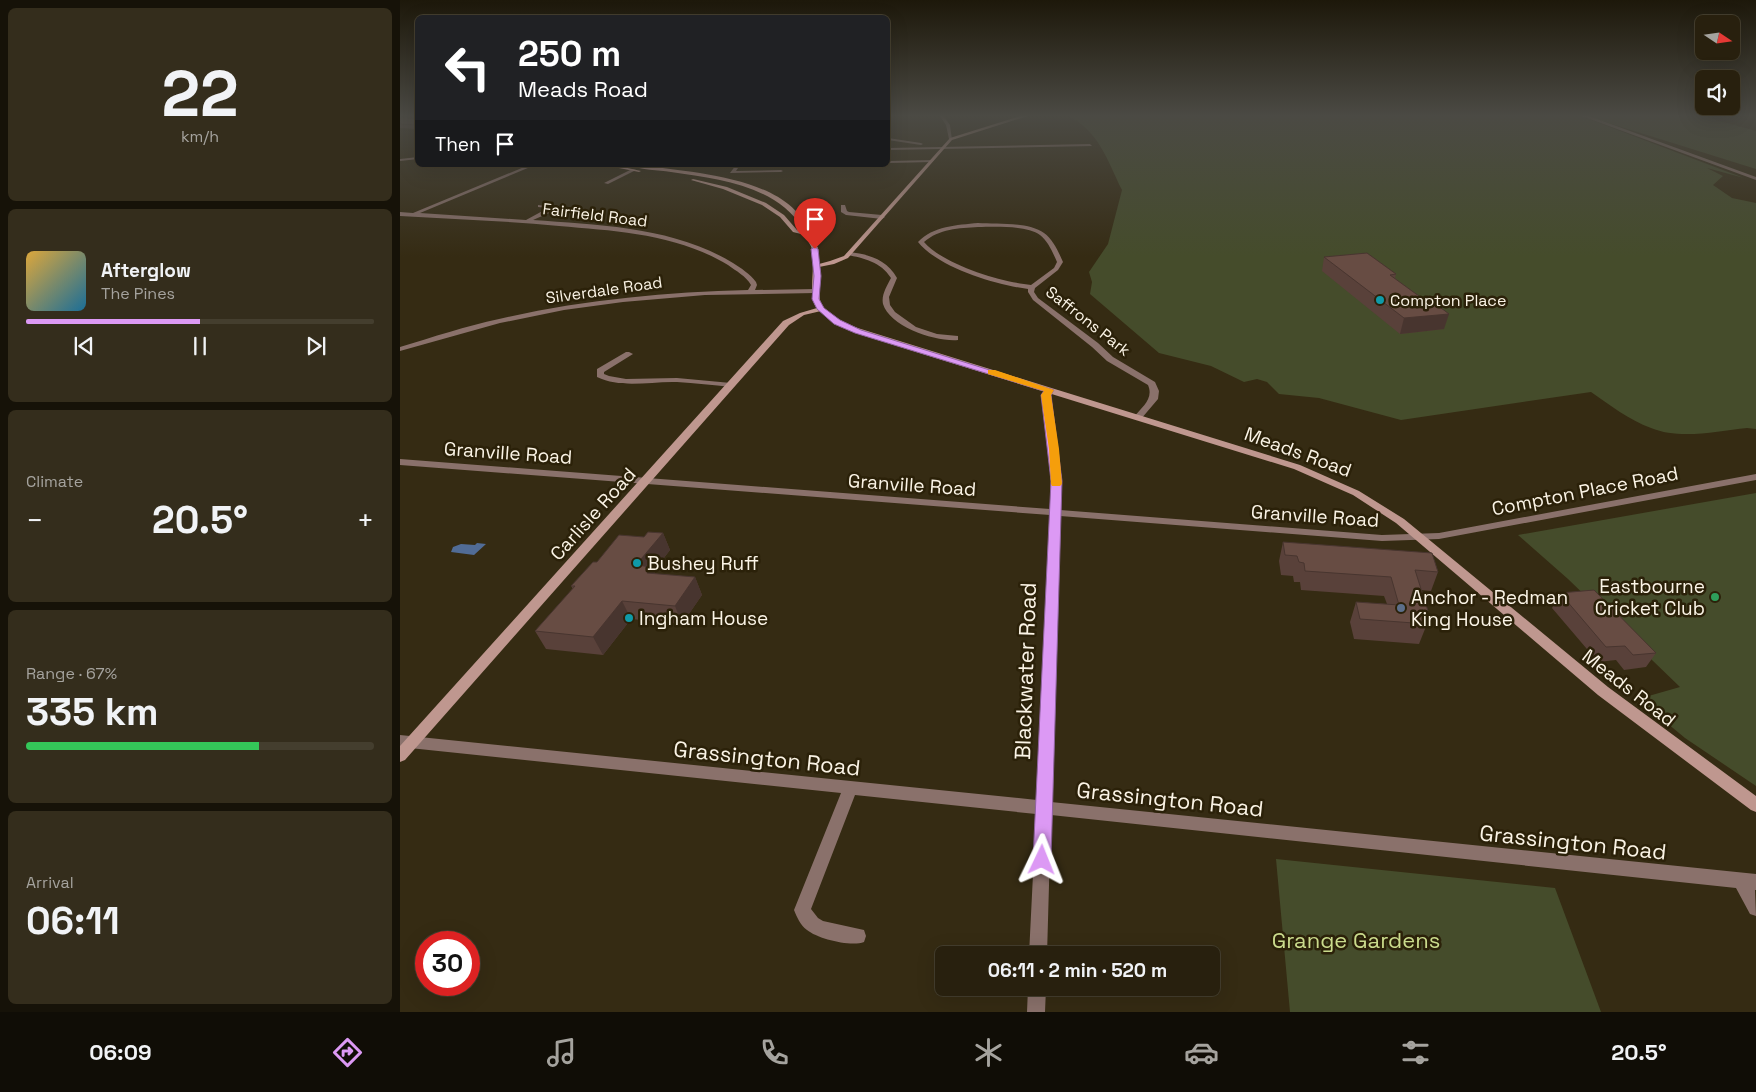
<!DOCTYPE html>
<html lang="en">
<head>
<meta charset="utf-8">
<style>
	:root { --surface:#28200e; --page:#342d1c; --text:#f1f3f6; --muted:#a5a39e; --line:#443e2e; --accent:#dc99f4 }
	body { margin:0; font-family:"Space Grotesk",sans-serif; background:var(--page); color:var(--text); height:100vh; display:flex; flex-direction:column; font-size:19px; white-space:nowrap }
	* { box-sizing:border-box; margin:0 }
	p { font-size:16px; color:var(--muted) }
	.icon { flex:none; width:28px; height:28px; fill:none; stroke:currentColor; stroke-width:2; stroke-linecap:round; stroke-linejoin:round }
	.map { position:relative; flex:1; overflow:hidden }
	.drawer { display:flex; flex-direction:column; gap:8px; padding:8px; background:#161208; width:400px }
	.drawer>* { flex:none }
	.banner { position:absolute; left:15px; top:15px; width:475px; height:152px; border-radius:8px; box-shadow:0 5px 20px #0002,0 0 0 1px var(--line); background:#202124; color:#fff; overflow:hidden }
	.needle { width:32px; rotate:103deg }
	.controls { position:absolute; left:1295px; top:15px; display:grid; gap:10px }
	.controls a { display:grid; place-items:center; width:45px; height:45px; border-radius:8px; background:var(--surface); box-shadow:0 5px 20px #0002,0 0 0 1px var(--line); font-size:25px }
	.speed { position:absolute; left:15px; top:931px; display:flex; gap:10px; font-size:25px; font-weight:700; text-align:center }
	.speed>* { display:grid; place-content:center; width:65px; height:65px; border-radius:50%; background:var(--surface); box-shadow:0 5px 20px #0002,0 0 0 1px var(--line); line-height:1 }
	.speed .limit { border:8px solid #d22; background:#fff; color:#111 }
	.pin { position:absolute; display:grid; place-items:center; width:42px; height:42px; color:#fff; margin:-51px -21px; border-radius:50% 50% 50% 0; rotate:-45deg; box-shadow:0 0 5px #0007 }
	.pin .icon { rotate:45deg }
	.me { position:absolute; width:55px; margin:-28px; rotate:2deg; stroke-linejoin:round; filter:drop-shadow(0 0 4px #0008) }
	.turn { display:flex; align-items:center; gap:18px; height:105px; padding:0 20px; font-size:22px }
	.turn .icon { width:65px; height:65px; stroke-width:2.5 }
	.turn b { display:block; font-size:35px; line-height:42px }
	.then { display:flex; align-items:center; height:48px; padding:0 20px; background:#0003; gap:10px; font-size:19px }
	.big { font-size:38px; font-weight:700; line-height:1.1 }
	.drawer .tile { flex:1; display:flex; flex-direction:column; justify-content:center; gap:8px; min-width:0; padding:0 18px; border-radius:8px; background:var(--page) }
	.drawer .dial { align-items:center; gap:0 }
	.dial b { font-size:65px; line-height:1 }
	.song { display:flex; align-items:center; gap:15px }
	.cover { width:60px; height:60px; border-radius:8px; background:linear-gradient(135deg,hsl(40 70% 55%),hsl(200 70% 35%)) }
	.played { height:5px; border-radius:2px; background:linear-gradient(90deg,var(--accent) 50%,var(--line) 50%) }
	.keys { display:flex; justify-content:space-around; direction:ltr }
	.heat { display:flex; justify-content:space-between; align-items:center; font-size:28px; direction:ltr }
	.charge { height:8px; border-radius:4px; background:linear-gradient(90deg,#34c759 67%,var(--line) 0) }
	.trip { position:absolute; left:535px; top:946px; width:285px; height:50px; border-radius:8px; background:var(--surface); box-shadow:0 5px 20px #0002,0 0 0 1px var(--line); font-weight:700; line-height:50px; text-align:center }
	.tab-bar { display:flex; height:80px; justify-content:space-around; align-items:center; background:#100d06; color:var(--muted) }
	.tab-bar .icon { width:35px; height:35px }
	.tab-bar .selected { color:var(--accent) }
	.tab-bar b { font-size:22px; color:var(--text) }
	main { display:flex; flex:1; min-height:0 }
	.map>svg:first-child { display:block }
	.green { fill:#454c2b }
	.water { fill:#516c96 }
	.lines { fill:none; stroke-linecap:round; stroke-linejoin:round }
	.street { fill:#8a716b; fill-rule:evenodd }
	.secondary { fill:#bf978f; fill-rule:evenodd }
	.wall { fill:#59413a }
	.shaded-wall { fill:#48352f }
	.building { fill:#674c43; stroke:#48352f }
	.route { fill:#dc99f4; stroke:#8f639f }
	.slow { fill:#f59e0b }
	.culture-dot { fill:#0f9aa8; stroke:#2b2109; stroke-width:2 }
	.leisure-dot { fill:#2e9e5b; stroke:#2b2109; stroke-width:2 }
	.service-dot { fill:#5c6f8a; stroke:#2b2109; stroke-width:2 }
	.labels { text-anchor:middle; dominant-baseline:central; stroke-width:5; stroke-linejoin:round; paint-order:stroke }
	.far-street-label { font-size:16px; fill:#fbf4e6; stroke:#2b2109 }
	.far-poi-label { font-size:16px; fill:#fbf4e6; stroke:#2b2109; text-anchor:start }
	.street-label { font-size:19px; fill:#fbf4e6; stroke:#2b2109 }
	.poi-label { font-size:19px; fill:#fbf4e6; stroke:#2b2109; text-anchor:start }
	.near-street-label { font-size:22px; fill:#fbf4e6; stroke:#2b2109 }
	.near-park-label { font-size:22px; fill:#cadb8c; stroke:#2b2109 }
</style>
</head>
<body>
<main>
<section class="drawer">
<div class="tile dial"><b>22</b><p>km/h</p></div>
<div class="tile">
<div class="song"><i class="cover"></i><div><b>Afterglow</b><p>The Pines</p></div></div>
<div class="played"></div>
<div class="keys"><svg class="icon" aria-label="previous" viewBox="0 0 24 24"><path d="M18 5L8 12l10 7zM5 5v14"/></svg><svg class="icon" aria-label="pause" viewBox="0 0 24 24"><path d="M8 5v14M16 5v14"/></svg><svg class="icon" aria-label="next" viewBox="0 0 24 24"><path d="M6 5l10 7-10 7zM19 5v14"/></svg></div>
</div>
<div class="tile"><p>Climate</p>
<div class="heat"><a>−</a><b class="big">20.5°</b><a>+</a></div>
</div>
<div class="tile"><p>Range · 67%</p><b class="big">335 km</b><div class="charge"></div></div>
<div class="tile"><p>Arrival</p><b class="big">06:11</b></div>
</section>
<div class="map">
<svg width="1356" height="1012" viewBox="0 0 1356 1012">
	<rect width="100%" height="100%" fill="#352b13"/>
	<path class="green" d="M666 115H1178L1344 178 1307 168 1323 176 1313 185 1332 198 1356 203V429L1347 428C1317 431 1280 440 1251 428 1229 420 1210 405 1191 392L1001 420 919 398 879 394 867 382 857 379 844 382 811 366 759 353 690 294 692 282 689 272 708 244 722 190C707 160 699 130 666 115Z
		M1183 115H1298L1356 131V169Z
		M1356 493V786L1285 738 1238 699 1280 687 1168 579 1118 535Z
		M876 859 1155 888 1201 1012H890Z"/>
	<path class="water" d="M77 543 86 544 74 555 51 552 53 547 61 544 75 545Z"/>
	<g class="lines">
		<path class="street" d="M539 115H543L550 125 552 140 549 139 546 125Z
			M1179 115H1186L1356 177V180Z
			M488 138 521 143 523 144 521 145 488 140Z
			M690 144 692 146 488 150V148Z
			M18 157V159L0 161V159Z
			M534 160 532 162 488 163V161Z
			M129 165H135L20 213 126 220 148 208 138 207V205L155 207 149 213 133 220C200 225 274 227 333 263 341 268 350 274 356 282L357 285 355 290 416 289 419 291 416 293 305 295 223 302 164 310 100 323 0 351V347C33 337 66 326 99 319 181 300 265 292 348 290L351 285C346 276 336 271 328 265 277 234 217 231 159 226 106 221 53 219 0 216V212L13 213Z
			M336 165H340L336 171 381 170 383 171 381 172 330 173Z
			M232 169 236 170 208 184 204 183Z
			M441 205H445L447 211 449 212 482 215 485 217 482 219 446 215 441 212Z
			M578 223C596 224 629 222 644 233 653 239 659 253 663 262L658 270 635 288 634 292 638 298 698 343 713 357 755 382 759 391 758 399 741 419 738 420 734 417C742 407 754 399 748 385L707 361 692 347 633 300 628 292V289C596 285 539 268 518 242 533 226 557 225 578 223ZM578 227C594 227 627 225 640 235 648 241 653 253 657 262L654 268 631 285C601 282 544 265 524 242 539 229 559 228 578 227Z
			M449 252C469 254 487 260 497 278L489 297 490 305 495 312 516 327 537 334 558 336V340C536 342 490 327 483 304 481 295 487 286 491 278 481 262 464 258 447 255L446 254Z
			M226 352H229L233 354 204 372V374L209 376 226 379 277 378 331 383 335 385 331 387C313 385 295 383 277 382 251 381 222 389 197 377V369Z
			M646 388H649L653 390 650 395 661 481 660 510 982 535 1039 533 1356 474V480L1039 539 982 541 660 516 651 802 1356 874V890H1355L1356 916 1350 914 1336 888 651 815 647 955H629L636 814 455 795 411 909 418 918 423 921 464 930 466 936 464 942C451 947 418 939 407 930 400 925 397 917 394 910L441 793 0 747V735L637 800 650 515 0 465V459L650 509 651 481 642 395Z
			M628 988H646L645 1012H627Z"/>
		<path class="secondary" d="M624 115H631L552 140 448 258 434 264 419 267C420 278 418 289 420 300 422 313 449 325 461 329L900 465 959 491 1004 519 1208 687 1356 796V812L1351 810 1198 695 996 523 953 495 894 469 455 333 434 324 421 311 404 315 389 325 5 760 0 762V746L383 321 400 313 417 308C407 297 416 265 412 249 411 245 407 240 405 235L393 232 380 217 362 205 323 189 291 180 293 179 327 187 366 203 384 215 397 230 404 232V229C375 185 320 179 271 172 258 170 241 170 230 165H241C291 173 392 176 410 235 412 240 416 244 418 248 419 253 419 259 419 264L430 261 444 256 550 138Z
			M204 165H214L241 171 239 172Z"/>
	</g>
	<path class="wall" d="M0 115H18V129L0 128V117L17 119V118L0 116Z
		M924 257 996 274 995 278 1044 329 1000 334 922 271Z
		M263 533 270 550 254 571 255 574 295 577 302 595 282 624 231 619 203 655 146 649 135 631 173 589 171 586 197 562Z
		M883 542 1038 572 1031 591 1021 590 1028 611 1025 618 1027 624 1019 644 954 639 950 622 956 602 987 604 984 596 901 590 900 582H894L893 576 881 575 879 561Z
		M1160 593 1256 653 1246 667 1224 670 1216 660 1198 662 1152 608Z"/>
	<path class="shaded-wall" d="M1049 314 1044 329 1000 334 1004 318Z
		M263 533 270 550 254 571 260 585 236 565Z
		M295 577 302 595 282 624 275 606Z
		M222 601 231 619 203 655 193 637Z"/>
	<path class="building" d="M16 115H18V125L0 124V117L17 119Z
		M967 253 996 274 990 275 1023 299 1028 298 1049 314 1004 318 924 257Z
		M248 532 263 533 236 565 252 567 247 573 295 577 275 606 222 601 193 637 135 631 175 586H171L193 562H197L219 535 244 537Z
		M883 542 1032 553 1038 572 1015 570 1028 611 1022 610 1027 624 960 619 956 602 999 605 991 577 905 571 904 563 899 562 897 556 885 555Z
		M1194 590 1256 653 1233 655 1225 646 1206 647 1160 593Z"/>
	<linearGradient id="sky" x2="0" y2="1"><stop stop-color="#1d180a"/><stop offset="0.45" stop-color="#4b4a44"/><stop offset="1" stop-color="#4b4a44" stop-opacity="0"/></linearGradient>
	<rect width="1356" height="257" fill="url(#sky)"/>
	<path class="route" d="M415 247 418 249 421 276 419 299 424 308 440 320 461 330 654 390 651 395 662 481 651 860 648 866 642 869 636 866 633 860 651 481 641 395 644 391 455 333 434 324 417 309 412 299 414 276 411 249Z"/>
	<path class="slow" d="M588 370H595L654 390 651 395 659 449 662 484 660 486H652L651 484 649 449 641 395 644 391 588 374Z"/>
	<g class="culture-dot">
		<circle cx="980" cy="300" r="5"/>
		<circle cx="237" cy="563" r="5"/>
		<circle cx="229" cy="618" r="5"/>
	</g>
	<circle class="leisure-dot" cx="1315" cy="597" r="5"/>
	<circle class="service-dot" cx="1001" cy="608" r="5"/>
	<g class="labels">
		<g class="far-street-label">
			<text transform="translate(195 215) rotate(7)">Fairfield Road</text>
			<text transform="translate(204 290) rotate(-8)">Silverdale Road</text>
			<text transform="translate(688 321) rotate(38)">Saffrons Park</text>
		</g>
		<g class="far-poi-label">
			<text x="990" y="300">Compton Place</text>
		</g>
		<g class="street-label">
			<text transform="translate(898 452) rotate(20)">Meads Road</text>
			<text transform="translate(108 453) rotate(4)">Granville Road</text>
			<text transform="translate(512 485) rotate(4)">Granville Road</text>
			<text transform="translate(1185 491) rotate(-11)">Compton Place Road</text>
			<text transform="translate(193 514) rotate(-48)">Carlisle Road</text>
			<text transform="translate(915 516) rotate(4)">Granville Road</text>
			<text transform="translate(1229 688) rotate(38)">Meads Road</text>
		</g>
		<g class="poi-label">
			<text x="247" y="563">Bushey Ruff</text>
			<text x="1305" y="586" text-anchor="end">Eastbourne<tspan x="1305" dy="22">Cricket Club</tspan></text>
			<text x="1011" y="597">Anchor - Redman<tspan x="1011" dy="22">King House</tspan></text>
			<text x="239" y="618">Ingham House</text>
		</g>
		<g class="near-street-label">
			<text transform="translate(625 671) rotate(-88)">Blackwater Road</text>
			<text transform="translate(367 758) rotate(6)">Grassington Road</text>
			<text transform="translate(770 799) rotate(6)">Grassington Road</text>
			<text transform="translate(1173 842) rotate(6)">Grassington Road</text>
		</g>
		<g class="near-park-label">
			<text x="956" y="940">Grange Gardens</text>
		</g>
	</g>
</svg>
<div class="controls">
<a><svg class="needle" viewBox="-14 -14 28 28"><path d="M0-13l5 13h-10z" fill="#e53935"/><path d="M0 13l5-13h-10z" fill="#a5a39e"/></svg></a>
<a><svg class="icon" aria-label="sound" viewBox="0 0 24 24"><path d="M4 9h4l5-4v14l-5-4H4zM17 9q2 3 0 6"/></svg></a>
</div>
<div class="speed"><div class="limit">30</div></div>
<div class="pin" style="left:415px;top:249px;background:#d93025"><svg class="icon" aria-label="arrive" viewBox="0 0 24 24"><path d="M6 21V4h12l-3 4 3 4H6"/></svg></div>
<svg class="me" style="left:642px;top:860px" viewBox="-20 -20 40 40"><path d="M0-17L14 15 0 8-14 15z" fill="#dc99f4" stroke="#fff" stroke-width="4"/></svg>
<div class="trip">06:11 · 2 min · 520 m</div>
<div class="banner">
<div class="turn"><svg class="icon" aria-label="left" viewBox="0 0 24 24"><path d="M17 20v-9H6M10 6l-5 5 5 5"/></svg><div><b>250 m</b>Meads Road</div></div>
<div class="then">Then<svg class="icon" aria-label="arrive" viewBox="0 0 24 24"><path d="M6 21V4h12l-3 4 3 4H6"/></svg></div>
</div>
</div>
</main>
<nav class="tab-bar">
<b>06:09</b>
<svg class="icon selected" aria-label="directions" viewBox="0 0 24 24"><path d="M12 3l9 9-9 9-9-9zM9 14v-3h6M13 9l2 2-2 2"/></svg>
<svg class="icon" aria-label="music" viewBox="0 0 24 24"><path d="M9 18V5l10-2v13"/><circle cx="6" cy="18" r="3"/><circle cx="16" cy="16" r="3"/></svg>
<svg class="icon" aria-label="phone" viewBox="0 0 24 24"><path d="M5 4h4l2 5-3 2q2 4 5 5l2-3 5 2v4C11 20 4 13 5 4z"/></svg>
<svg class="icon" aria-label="climate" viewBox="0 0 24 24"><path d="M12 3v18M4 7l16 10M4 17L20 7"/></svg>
<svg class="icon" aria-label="car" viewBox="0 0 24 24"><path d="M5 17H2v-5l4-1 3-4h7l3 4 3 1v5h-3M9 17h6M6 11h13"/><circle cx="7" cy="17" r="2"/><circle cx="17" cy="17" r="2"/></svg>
<svg class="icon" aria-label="filters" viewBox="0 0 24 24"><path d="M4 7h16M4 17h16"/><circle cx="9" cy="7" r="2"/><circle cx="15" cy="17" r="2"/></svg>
<b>20.5°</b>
</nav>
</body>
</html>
